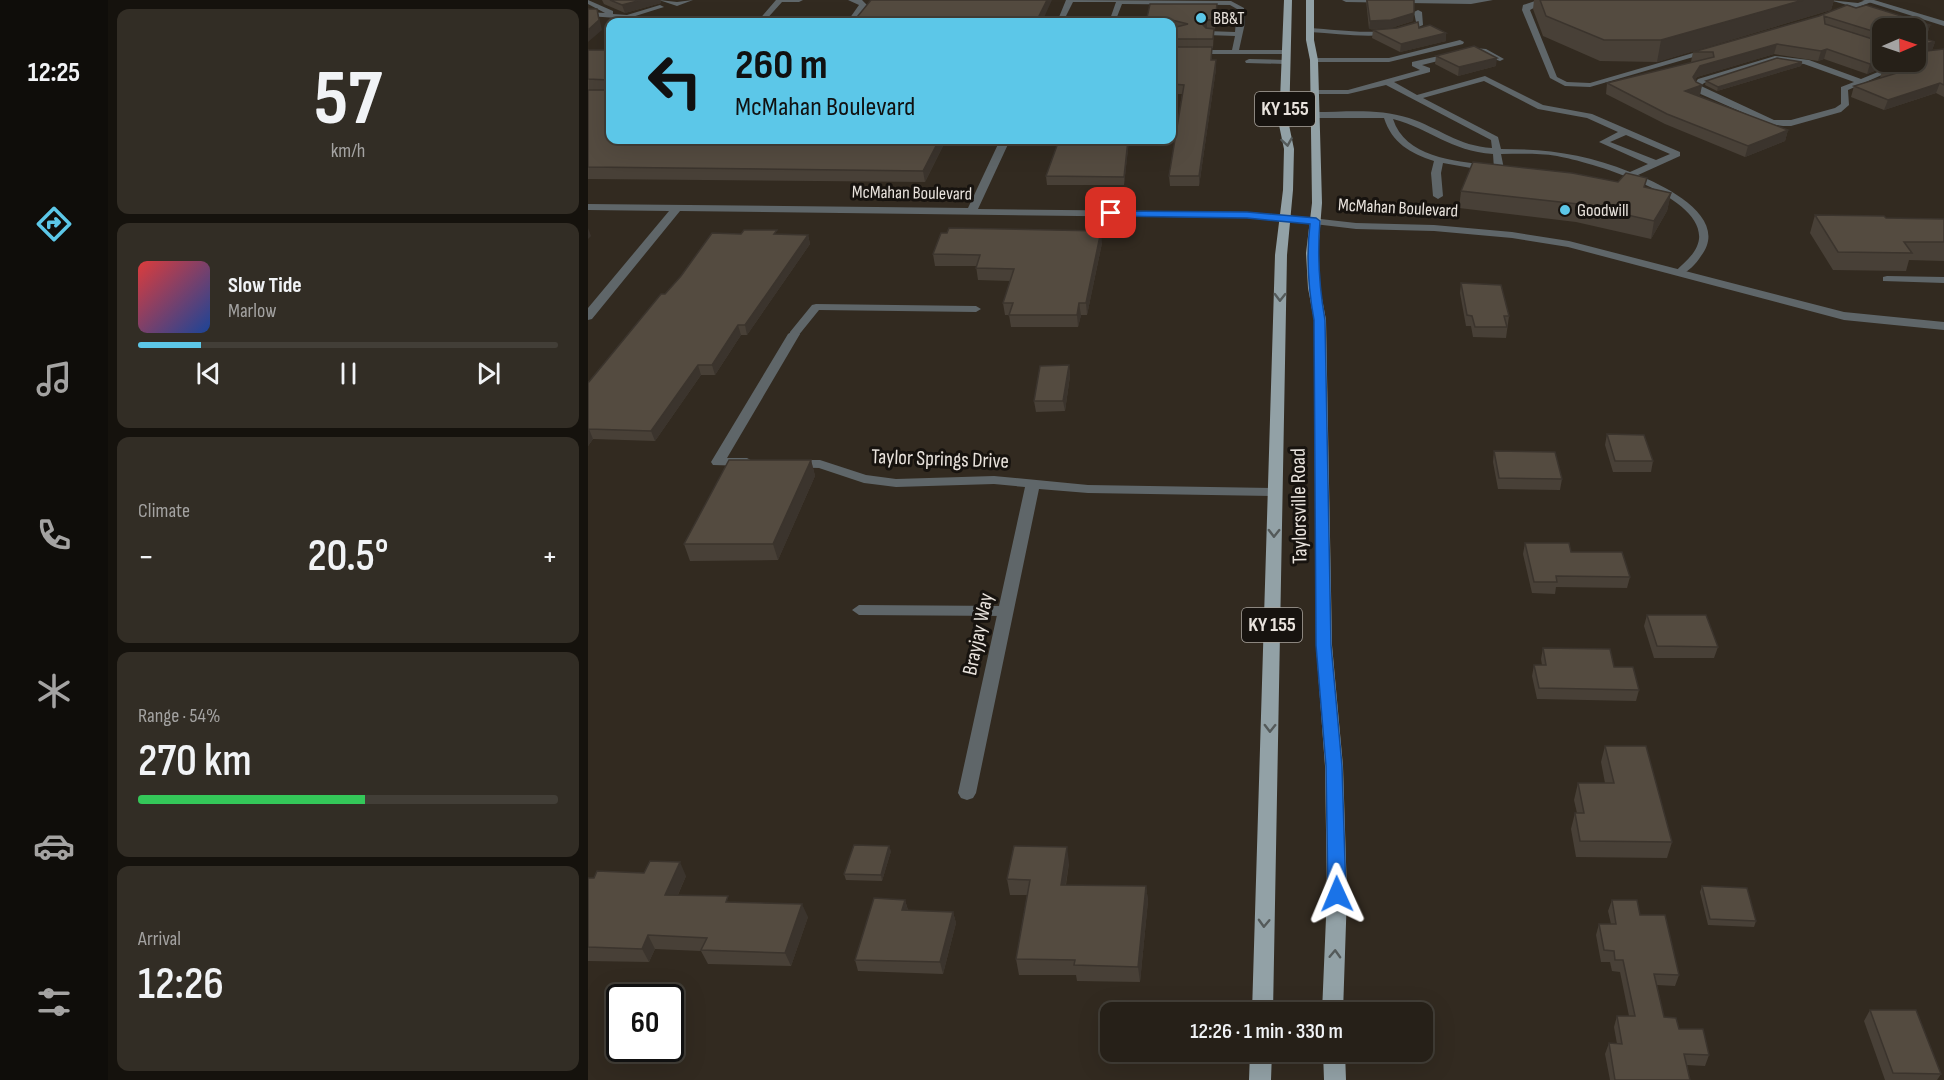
<!DOCTYPE html>
<html lang="en">
<head>
<meta charset="utf-8">
<style>
	:root { --surface:#262018; --page:#322d25; --text:#f1f3f6; --muted:#a4a3a2; --line:#423e37; --accent:#5cc7e8 }
	body { margin:0; font-family:"Sofia Sans Condensed",sans-serif; background:var(--page); color:var(--text); height:100vh; display:flex; flex-direction:column; font-size:22px; white-space:nowrap }
	* { box-sizing:border-box; margin:0 }
	p { font-size:20px; color:var(--muted) }
	.icon { flex:none; width:33px; height:33px; fill:none; stroke:currentColor; stroke-width:2; stroke-linecap:round; stroke-linejoin:round }
	.map { position:relative; flex:1; overflow:hidden }
	.panel { display:flex; flex-direction:column; gap:9px; padding:9px; background:#15120d; width:480px }
	.panel>* { flex:none }
	.banner { position:absolute; left:18px; top:18px; width:570px; height:126px; border-radius:12px; box-shadow:0 6px 24px #0002,0 0 0 2px var(--line); background:#5cc7e8; color:#111; overflow:hidden }
	.needle { width:39px; rotate:88deg }
	.buttons { position:absolute; left:1284px; top:18px; display:grid; gap:12px }
	.buttons a { display:grid; place-items:center; width:54px; height:54px; border-radius:12px; background:var(--surface); box-shadow:0 6px 24px #0002,0 0 0 2px var(--line); font-size:30px }
	.speed { position:absolute; left:18px; top:984px; display:flex; gap:12px; font-size:30px; font-weight:700; text-align:center }
	.speed>* { display:grid; place-content:center; width:78px; height:78px; border-radius:50%; background:var(--surface); box-shadow:0 6px 24px #0002,0 0 0 2px var(--line); line-height:1 }
	.speed .limit { border:3px solid #111; border-radius:9px; background:#fff; color:#111 }
	.pin { position:absolute; display:grid; place-items:center; width:51px; height:51px; color:#fff; margin:-26px; border-radius:12px; box-shadow:0 3px 9px #0006 }
	.me { position:absolute; width:66px; margin:-33px; rotate:359deg; stroke-linejoin:round; filter:drop-shadow(0 0 4px #0008) }
	.turn { display:flex; align-items:center; gap:21px; height:126px; padding:0 30px; font-size:27px }
	.turn .icon { width:78px; height:78px; stroke-width:2.5 }
	.turn b { display:block; font-size:42px; line-height:51px }
	.big { font-size:45px; font-weight:600; line-height:1.1 }
	.panel .card { flex:1; display:flex; flex-direction:column; justify-content:center; gap:9px; min-width:0; padding:0 21px; border-radius:12px; background:var(--page) }
	.panel .dial { align-items:center; gap:0 }
	.dial b { font-size:78px; line-height:1 }
	.song { display:flex; align-items:center; gap:18px }
	.cover { width:72px; height:72px; border-radius:9px; background:linear-gradient(135deg,hsl(0 70% 55%),hsl(220 70% 35%)) }
	.played { height:6px; border-radius:3px; background:linear-gradient(90deg,var(--accent) 15%,var(--line) 15%) }
	.keys { display:flex; justify-content:space-around; direction:ltr }
	.heat { display:flex; justify-content:space-between; align-items:center; font-size:33px; direction:ltr }
	.charge { height:9px; border-radius:4px; background:linear-gradient(90deg,#34c759 54%,var(--line) 0) }
	.trip { position:absolute; left:512px; top:1002px; width:333px; height:60px; border-radius:12px; background:var(--surface); box-shadow:0 6px 24px #0002,0 0 0 2px var(--line); font-weight:600; line-height:60px; text-align:center }
	main { display:flex; flex:1; min-height:0 }
	.dock { display:flex; flex-direction:column; width:108px; justify-content:space-around; align-items:center; background:#0f0d0a; color:var(--muted) }
	.dock .icon { width:42px; height:42px }
	.dock .selected { color:var(--accent) }
	.dock b { font-size:27px; color:var(--text) }
	.map>svg:first-child { display:block }
	.lines { fill:none; stroke-linecap:round; stroke-linejoin:round }
	.service { fill:#5f6669; fill-rule:evenodd }
	.minor { fill:#5f6669; fill-rule:evenodd }
	.tertiary { fill:#5f6669; fill-rule:evenodd }
	.primary { fill:#92a1a6; fill-rule:evenodd }
	.wall { fill:#484037 }
	.shaded-wall { fill:#3b342d }
	.building { fill:#544b40; stroke:#3b342d; stroke-width:1.5 }
	.oneway { stroke:#545a5a }
	.route { fill:#1a73e8; stroke:#114b97; stroke-width:1.5 }
	.poi-dot { fill:#5cc7e8; stroke:#17130f; stroke-width:2 }
	.labels { text-anchor:middle; dominant-baseline:central; stroke-width:6; stroke-linejoin:round; paint-order:stroke }
	.far-poi-label { font-size:18px; fill:#e9e3dd; stroke:#17130f; text-anchor:start }
	.far-street-label { font-size:18px; fill:#e9e3dd; stroke:#17130f }
	.shield { fill:#17130f; stroke:#aaa59f; stroke-width:1.5 }
	.shield-label { font-size:20px; font-weight:bold; fill:#e9e3dd }
	.street-label { font-size:21px; fill:#e9e3dd; stroke:#17130f }
</style>
</head>
<body>
<main>
<nav class="dock">
<b>12:25</b>
<svg class="icon selected" aria-label="directions" viewBox="0 0 24 24"><path d="M12 3l9 9-9 9-9-9zM9 14v-3h6M13 9l2 2-2 2"/></svg>
<svg class="icon" aria-label="music" viewBox="0 0 24 24"><path d="M9 18V5l10-2v13"/><circle cx="6" cy="18" r="3"/><circle cx="16" cy="16" r="3"/></svg>
<svg class="icon" aria-label="phone" viewBox="0 0 24 24"><path d="M5 4h4l2 5-3 2q2 4 5 5l2-3 5 2v4C11 20 4 13 5 4z"/></svg>
<svg class="icon" aria-label="climate" viewBox="0 0 24 24"><path d="M12 3v18M4 7l16 10M4 17L20 7"/></svg>
<svg class="icon" aria-label="car" viewBox="0 0 24 24"><path d="M5 17H2v-5l4-1 3-4h7l3 4 3 1v5h-3M9 17h6M6 11h13"/><circle cx="7" cy="17" r="2"/><circle cx="17" cy="17" r="2"/></svg>
<svg class="icon" aria-label="filters" viewBox="0 0 24 24"><path d="M4 7h16M4 17h16"/><circle cx="9" cy="7" r="2"/><circle cx="15" cy="17" r="2"/></svg>
</nav>
<section class="panel">
<div class="card dial"><b>57</b><p>km/h</p></div>
<div class="card">
<div class="song"><i class="cover"></i><div><b>Slow Tide</b><p>Marlow</p></div></div>
<div class="played"></div>
<div class="keys"><svg class="icon" aria-label="previous" viewBox="0 0 24 24"><path d="M18 5L8 12l10 7zM5 5v14"/></svg><svg class="icon" aria-label="pause" viewBox="0 0 24 24"><path d="M8 5v14M16 5v14"/></svg><svg class="icon" aria-label="next" viewBox="0 0 24 24"><path d="M6 5l10 7-10 7zM19 5v14"/></svg></div>
</div>
<div class="card"><p>Climate</p>
<div class="heat"><a>−</a><b class="big">20.5°</b><a>+</a></div>
</div>
<div class="card"><p>Range · 54%</p><b class="big">270 km</b><div class="charge"></div></div>
<div class="card"><p>Arrival</p><b class="big">12:26</b></div>
</section>
<div class="map">
<svg width="1356" height="1080" viewBox="0 0 1356 1080">
	<rect width="100%" height="100%" fill="#322a20"/>
	<g class="lines">
		<path class="service" d="M0 0 25 11V14L39 15 72 5 76 7 22 24V20L29 18 0 16V12L17 13 0 4Z
			M71 0 89 2 105 0 89 6Z
			M188 0H215L211 2H194L176 22H169Z
			M260 0H274L279 5 266 22H259L271 5Z
			M478 0 643 1 656 8 657 23 651 50H698L702 52 698 54H584V50H644L647 36 619 35 615 33 619 31 647 32 649 9 642 5 534 4 527 22H521L528 2H485L475 22H469Z
			M754 0H905L883 4 758 2Z
			M950 0H960L942 10 969 77 979 82 1002 83 1119 49 1126 51 1002 87 977 86 962 78 934 10 935 5Z
			M1241 0 1270 3 1278 0 1286 1 1250 15 1246 13 1247 11 1263 6Z
			M830 10 834 12 835 25C800 42 759 34 722 32L718 30 722 28C756 30 797 38 828 22L826 12Z
			M872 40 876 42 875 44 801 62H726L722 60 726 58H801Z
			M886 48 898 49 916 59 912 61 886 52 834 65 842 68V72L806 82 829 95 897 76 955 105 1004 114 1092 152V156L1050 175C1079 187 1142 218 1113 256 1108 264 1100 272 1092 275L1087 272C1096 262 1109 254 1111 239 1116 195 1002 162 969 156 950 153 932 154 913 154L916 169 911 172 906 169 905 154C862 151 843 129 805 119 817 157 866 161 900 165L905 168 900 171 855 163 853 173 855 196 850 199 845 196 843 173 846 161C822 153 804 143 796 118H727L723 115 727 112C758 112 790 108 821 118 851 128 870 146 904 148L903 140 798 85 760 94H727L723 92 727 90H760L832 70 824 66V62ZM896 81 950 109 999 118 1030 132 1011 142 1060 164 1042 172C998 154 960 149 913 149L910 137 835 98ZM1038 135 1082 154 1068 160 1022 142Z
			M1187 56 1221 60 1273 79 1314 62H1323L1260 90 1261 105 1253 112 1203 126H1195L1181 124 1108 92 1105 86 1110 79ZM1188 60 1216 64 1266 82 1253 87V104L1247 108 1203 120H1186L1113 86 1116 83Z
			M661 59 698 60 702 62 698 64 658 63 657 61Z
			M1299 276 1356 277V283L1295 281V277Z
			M228 304 388 306 393 309 388 312 231 310 210 336H202V332L224 305Z
			M271 605 418 606 425 611 418 616 271 615 264 610Z"/>
		<path class="minor" d="M412 140H422L390 209 659 212 697 215 702 218 697 221 659 218 92 211 4 319 0 320V308L81 211 0 210V204L380 208Z
			M206 330 212 334 139 458H159L166 462 159 466 125 465 123 462 200 334Z
			M204 460H232L278 475 308 479 406 476 500 485 687 488 694 492 687 496 500 493 451 489 388 793 385 798 379 800 373 798 370 793 437 487 406 484 308 487 276 483 231 468 199 467 197 464 199 461Z"/>
		<path class="tertiary" d="M1274 0H1286L1356 21V26Z
			M697 215 768 223 846 225 924 232 981 241 1256 312 1356 322V330L1256 320 980 247 924 238 846 231 768 229 693 220 692 218Z"/>
		<path class="primary" d="M696 0H704L701 125 706 149 705 190 699 255 685 1012H664L687 255 695 190 696 149 691 125Z
			M718 0H726V40L730 60 734 203 730 253 732 288 738 320 744 645 755 766 759 894 755 1012H734L739 894 737 766 728 645 726 320 720 288 718 253 724 203 722 60 718 40Z
			M662 1052H684L683 1080H661Z
			M735 1052H757L758 1080H736Z"/>
	</g>
	<path class="wall" d="M14 0H72L73 3 37 13 16 4Z
		M778 0H826L825 21 803 28 781 29Z
		M946 0H1246L1243 10 1069 62 1012 61 955 36 945 9Z
		M1259 5 1268 8 1278 5 1342 25 1339 35 1332 37 1347 42 1344 50 1356 49V97L1348 93 1296 110 1263 97 1266 86 1292 78 1295 68 1310 62H1328V28H1294V62H1309L1279 74 1236 59 1230 61 1186 54 1109 77 1107 80 1108 82 1114 85 1111 96 1200 130 1197 141 1157 157 1077 124 1018 94 1019 83 1108 62H1103L1105 52 1231 16Z
		M629 12 627 29H626L625 48H624V60L628 69 611 186H582L581 176 594 94H584V22H558Z
		M831 28 858 41 812 52 784 38 785 30Z
		M0 50H22V140H358L337 182 0 179Z
		M848 56 908 66 870 76 847 64Z
		M1214 62 1213 66 1129 91 1117 85 1118 81Z
		M541 140 536 185H459L458 176Z
		M1057 187 1083 193 1079 211 1063 239 988 222 871 208 873 191Z
		M1227 215 1298 218 1356 219V261L1321 260 1318 271 1245 270 1222 233Z
		M190 234 220 235 222 244 159 335H153L127 375H113L67 441 5 439 0 446V383L77 294Z
		M514 243 499 315H493L490 327H423L421 315H417L415 303 422 281 390 280 388 266H347L345 254Z
		M873 283 921 316 918 338 885 337 883 326H878L872 293Z
		M481 365 482 376 477 411 448 412 446 401Z
		M1019 434 1065 461 1063 472H1025L1017 445Z
		M906 451 974 479 972 490 910 489 905 462Z
		M223 460 227 476 190 560 102 561 96 544Z
		M937 543 983 552 1042 577 1039 588 968 587 967 594 944 593 935 554Z
		M1059 615 1130 647 1126 658H1066L1056 626Z
		M955 648 1026 667 1051 690 1048 701 949 699 944 676 946 665H954L953 659Z
		M1017 746 1084 842 1079 858 988 857 983 829 987 813H989L986 800 990 783H1017L1013 762Z
		M303 851 294 881 258 880 256 874Z
		M481 863 478 885 558 886 560 901 552 982 489 981 488 975H431L428 959 439 895H422L419 879Z
		M98 876 90 895 142 902 220 917 203 966 120 964 113 951 67 949 61 962 0 961V878Z
		M1114 886 1168 921 1166 927 1120 925 1112 892Z
		M317 900 320 910 365 912 368 923 355 974 270 971 267 960Z
		M1024 900 1052 915 1091 975 1087 986 1069 985 1076 1017 1121 1055 1117 1066 1099 1065 1102 1080H1022L1017 1054 1021 1043 1029 1044 1026 1027 1029 1016H1041L1032 972 1024 971 1022 962H1013L1008 935 1011 924H1023L1020 911Z
		M1282 1010 1353 1074 1349 1080H1297L1276 1021Z"/>
	<path class="shaded-wall" d="M53 0H72L73 3 37 13 34 5Z
		M459 0H464L454 22H448Z
		M1215 0H1246L1243 10 1069 62 1073 40Z
		M629 4V12L627 29V20Z
		M9 9 14 30 0 42V30Z
		M826 13 825 21 803 28 781 29 782 21Z
		M619 20V29L613 23Z
		M1342 25 1339 35 1328 39V30Z
		M858 33V41L812 52 813 44Z
		M1347 42 1343 53 1328 55 1329 45Z
		M1189 44 1186 54 1109 77 1103 87 1105 77 1112 66Z
		M1239 49 1236 59 1230 61 1233 51Z
		M909 58 908 66 870 76 871 67Z
		M1294 59V62H1309L1279 74 1282 64Z
		M628 60V69L611 186V176Z
		M1214 62 1213 66 1129 91 1130 87Z
		M1352 83 1348 93 1296 110 1300 100Z
		M1114 85 1112 96 1097 91Z
		M1200 130 1197 141 1157 157 1160 146Z
		M351 140H358L337 182 335 171Z
		M540 140H541L536 185V177Z
		M1083 193 1079 211 1063 239 1066 221Z
		M0 228 3 236 0 239Z
		M513 231 514 243 499 315 498 303Z
		M220 235 222 244 159 335 157 325Z
		M491 303 493 315 490 327 489 315Z
		M150 325 153 335 127 375 124 365Z
		M110 365 113 375 67 441 63 431Z
		M481 365 482 376 477 411 475 401Z
		M1 429 5 439 0 446V431Z
		M223 460 227 476 190 560 185 544Z
		M301 846 303 851 294 881 293 875Z
		M479 847 481 863 475 900 473 885Z
		M92 862 98 876 84 908 77 895Z
		M558 886 560 901 552 982 550 967Z
		M317 900 320 911 314 910Z
		M214 904 220 917 203 966 197 953Z
		M365 912 368 923 355 974 352 962Z
		M60 935 67 949 61 962 54 949Z"/>
	<path class="building" d="M22 0H53L34 5Z
		M283 0H459L448 22H265Z
		M779 0H826V13L803 20 782 21Z
		M952 0H1215L1073 40H1016L958 16Z
		M562 4H629L627 20H619L613 23 618 28 626 29 625 39H584V28L600 24 584 20 581 22H558Z
		M1259 5 1268 8 1278 5 1342 25 1328 30V28H1294V34L1236 16 1237 24 1294 42V59L1282 64 1239 49 1233 51 1189 44 1112 66 1105 77 1108 82 1114 85 1097 91 1200 130 1160 146 1079 114 1019 83 1126 57 1125 52H1105L1231 16Z
		M0 9H9L11 20 0 30Z
		M830 22 831 28 842 25 858 33 813 44 785 30 809 28Z
		M1328 36 1347 42 1329 45 1330 52 1356 49V85L1352 83 1300 100 1266 86 1309 73 1295 68 1310 62H1328Z
		M886 46 909 58 871 67 848 56Z
		M584 47H624L623 60H628L611 176H581L596 85 584 84Z
		M0 50H22V140H351L335 171 0 167V90H19L21 88 20 80 0 79Z
		M1189 58 1214 62 1130 87 1118 81Z
		M471 140H540L536 177 458 176Z
		M885 162 984 173 1030 182 1038 173 1059 178 1056 187 1083 193 1066 221 990 204 873 191Z
		M1227 215 1296 216 1298 218 1356 219V242H1316L1324 253 1250 252Z
		M361 228 513 231 498 303H491L489 315H421L425 303H415L426 269 388 268 392 255 345 254 353 233H359Z
		M156 230H189L186 234 220 235 157 325H150L124 365H110L63 431 1 429 0 431V383L73 294H77L93 276 124 233 153 234Z
		M873 283 913 285 921 316H916L919 327H887L884 316 879 315Z
		M481 365 475 401H446L452 366Z
		M1019 434 1056 435 1065 461H1027Z
		M906 451 967 452 974 479 911 478Z
		M141 460H223L185 544H96Z
		M937 543H981L983 552H1034L1042 577 968 576 969 582H946Z
		M1059 615H1118L1130 647 1069 646Z
		M955 648 1022 649 1026 667H1045L1051 690 951 688 946 665H958Z
		M1017 746H1058L1084 842 992 841 987 813H996L990 783H1026Z
		M266 845 301 846 293 875 256 874Z
		M426 846 479 847 473 885 558 886 550 967 486 965 487 960 428 959 442 880 419 879Z
		M62 861 92 862 77 895 140 896 138 902 214 904 197 953 113 950 119 938 60 935 54 949 0 947V878H6L9 871 56 873Z
		M1114 886 1159 888 1168 921 1122 919Z
		M286 898 317 900 314 910 365 912 352 962 267 960Z
		M1024 900H1049L1052 915H1077L1091 975 1066 974 1076 1017 1088 1018 1091 1029H1115L1121 1055 1096 1054 1102 1080H1027L1021 1043 1034 1044 1029 1016H1047L1035 960H1027L1026 951 1016 950 1011 924H1028Z
		M1282 1010H1328L1353 1074 1305 1073Z"/>
	<defs><path id="oneway-chevron" d="M-2-3.5L2.5 0L-2 3.5" fill="none" stroke-width="1.6" stroke-linecap="round" stroke-linejoin="round" transform="scale(1.5)"/></defs>
	<g class="oneway">
		<use href="#oneway-chevron" transform="translate(699 142) rotate(81)"/>
		<use href="#oneway-chevron" transform="translate(692 297) rotate(91)"/>
		<use href="#oneway-chevron" transform="translate(686 533) rotate(91)"/>
		<use href="#oneway-chevron" transform="translate(682 728) rotate(91)"/>
		<use href="#oneway-chevron" transform="translate(676 923) rotate(92)"/>
		<use href="#oneway-chevron" transform="translate(747 954) rotate(-88)"/>
	</g>
	<path class="route" d="M520 211 659 212 728 218 732 221C729 256 731 286 737 320L743 645 754 766 758 894 755 899 749 901 742 899 740 894 738 766 728 645 726 320C720 287 718 257 722 224L659 218 523 216 519 213Z"/>
	<g class="poi-dot">
		<circle cx="613" cy="18" r="6"/>
		<circle cx="977" cy="210" r="6"/>
	</g>
	<g class="labels">
		<g class="far-poi-label">
			<text x="625" y="18">BB&amp;T</text>
			<text x="989" y="210">Goodwill</text>
		</g>
		<g class="far-street-label">
			<text transform="translate(324 193) rotate(1)">McMahan Boulevard</text>
			<text transform="translate(810 208) rotate(3)">McMahan Boulevard</text>
		</g>
		<g class="shield">
			<rect x="667" y="92" width="60" height="34" rx="4.5"/>
			<rect x="654" y="608" width="60" height="34" rx="4.5"/>
		</g>
		<g class="shield-label">
			<text x="697" y="109">KY 155</text>
			<text x="684" y="625">KY 155</text>
		</g>
		<g class="street-label">
			<text transform="translate(352 459) rotate(2)">Taylor Springs Drive</text>
			<text transform="translate(711 506) rotate(-91)">Taylorsville Road</text>
			<text transform="translate(390 634) rotate(-78)">Brayjay Way</text>
		</g>
	</g>
</svg>
<div class="buttons">
<a><svg class="needle" viewBox="-14 -14 28 28"><path d="M0-13l5 13h-10z" fill="#e53935"/><path d="M0 13l5-13h-10z" fill="#a4a3a2"/></svg></a>
</div>
<div class="speed"><div class="limit">60</div></div>
<div class="pin" style="left:523px;top:213px;background:#d93025"><svg class="icon" aria-label="arrive" viewBox="0 0 24 24"><path d="M6 21V4h12l-3 4 3 4H6"/></svg></div>
<svg class="me" style="left:749px;top:894px" viewBox="-20 -20 40 40"><path d="M0-17L14 15 0 8-14 15z" fill="#1a73e8" stroke="#fff" stroke-width="4"/></svg>
<div class="trip">12:26 · 1 min · 330 m</div>
<div class="banner">
<div class="turn"><svg class="icon" aria-label="left" viewBox="0 0 24 24"><path d="M17 20v-9H6M10 6l-5 5 5 5"/></svg><div><b>260 m</b>McMahan Boulevard</div></div>
</div>
</div>
</main>
</body>
</html>
